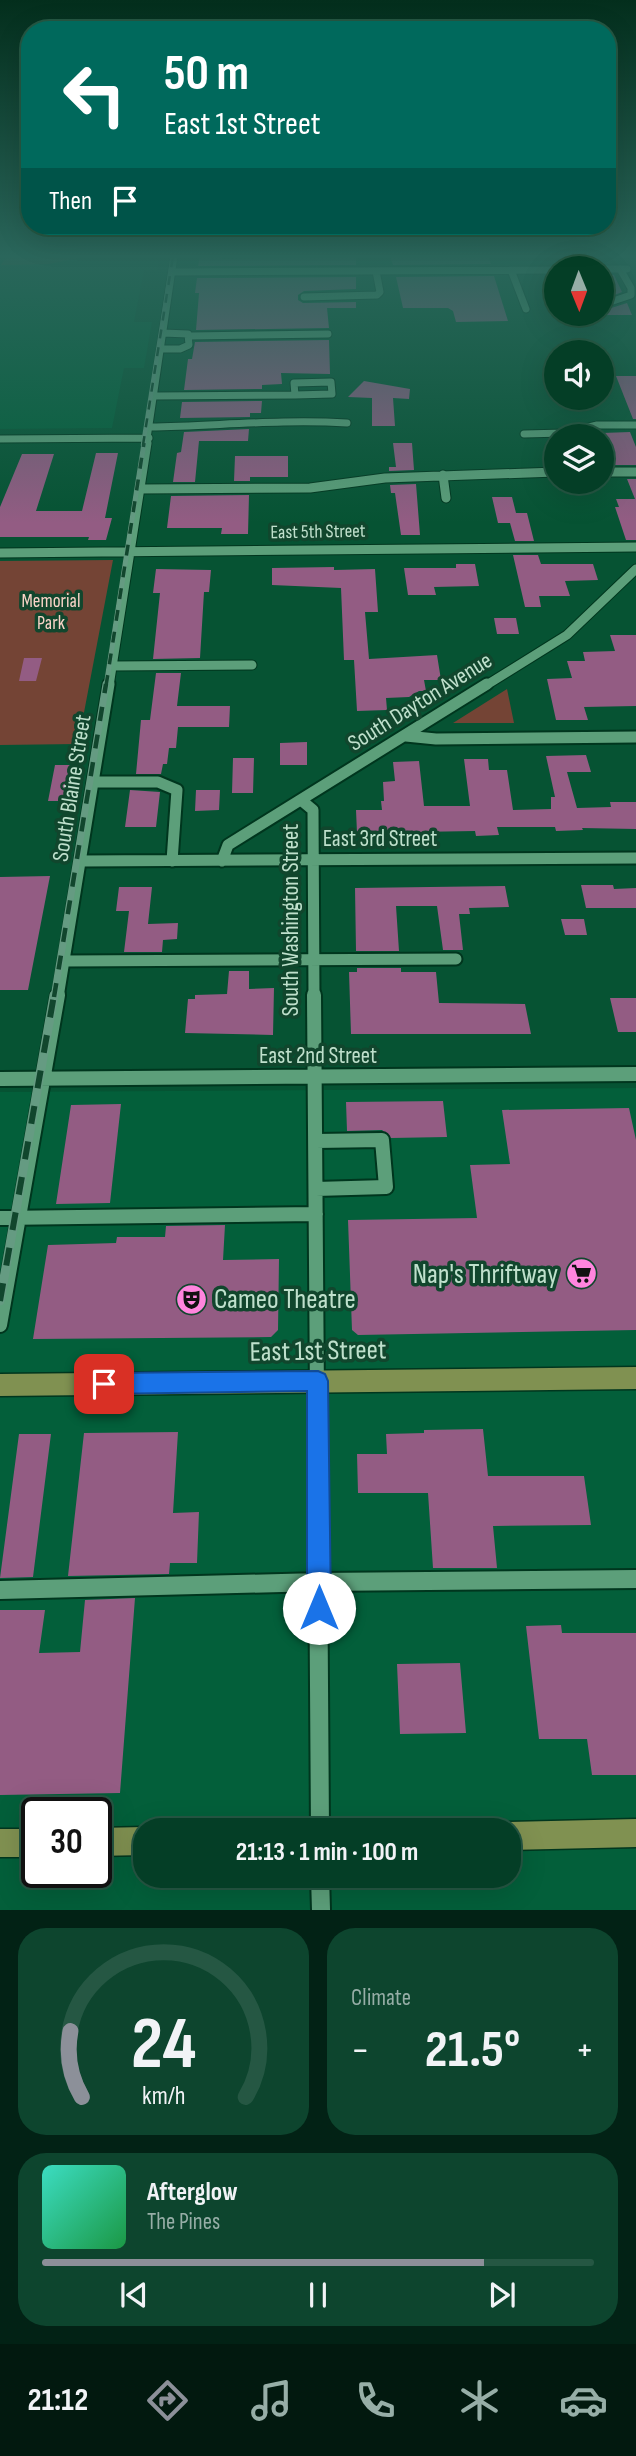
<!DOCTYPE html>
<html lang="en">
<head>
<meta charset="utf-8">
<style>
	:root { --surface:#043e26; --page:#0d452e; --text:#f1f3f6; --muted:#97aea7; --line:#255743; --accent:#8c9099 }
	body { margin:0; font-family:"Sofia Sans Condensed",sans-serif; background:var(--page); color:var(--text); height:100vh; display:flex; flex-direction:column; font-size:26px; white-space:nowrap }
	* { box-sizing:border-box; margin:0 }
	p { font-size:23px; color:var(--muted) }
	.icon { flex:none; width:38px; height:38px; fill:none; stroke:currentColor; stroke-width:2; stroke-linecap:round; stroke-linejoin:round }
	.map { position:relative; height:1910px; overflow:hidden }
	.side { display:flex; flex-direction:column; gap:18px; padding:18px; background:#022215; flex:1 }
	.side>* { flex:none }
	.guide { position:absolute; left:21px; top:21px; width:595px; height:214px; border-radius:28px; box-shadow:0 7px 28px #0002,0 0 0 2px var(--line); background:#00695c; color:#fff; overflow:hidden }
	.needle { width:46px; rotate:179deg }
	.controls { position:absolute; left:544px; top:256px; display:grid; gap:14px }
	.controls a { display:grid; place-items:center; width:70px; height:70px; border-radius:50%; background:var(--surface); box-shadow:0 7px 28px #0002,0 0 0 2px var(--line); font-size:35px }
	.speed { position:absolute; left:21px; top:1797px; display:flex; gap:14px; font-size:35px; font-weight:700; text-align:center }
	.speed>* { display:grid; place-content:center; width:91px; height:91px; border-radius:50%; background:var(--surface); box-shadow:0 7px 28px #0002,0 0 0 2px var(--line); line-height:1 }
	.speed .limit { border:4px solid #111; border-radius:10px; background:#fff; color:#111 }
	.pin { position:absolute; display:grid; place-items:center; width:60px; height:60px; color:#fff; margin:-30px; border-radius:14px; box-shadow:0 4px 10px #0006 }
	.me { position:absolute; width:77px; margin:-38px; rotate:0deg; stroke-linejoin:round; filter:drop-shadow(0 0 5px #0008) }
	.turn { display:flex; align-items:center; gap:24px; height:147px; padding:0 28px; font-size:32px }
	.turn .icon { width:91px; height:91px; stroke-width:2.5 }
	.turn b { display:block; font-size:49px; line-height:60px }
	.then { display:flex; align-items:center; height:66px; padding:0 28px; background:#0003; gap:14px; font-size:26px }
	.big { font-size:52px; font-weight:700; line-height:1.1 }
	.side .tile { flex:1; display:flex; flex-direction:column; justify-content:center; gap:10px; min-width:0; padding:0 24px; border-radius:28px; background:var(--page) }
	.side .dial { align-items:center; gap:0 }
	.dial svg { height:182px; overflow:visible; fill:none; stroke:var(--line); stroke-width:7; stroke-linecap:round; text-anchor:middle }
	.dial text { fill:var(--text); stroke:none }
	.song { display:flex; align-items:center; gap:21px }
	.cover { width:84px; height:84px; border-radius:10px; background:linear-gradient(135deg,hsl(170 70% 55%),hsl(140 70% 35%)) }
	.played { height:7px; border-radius:4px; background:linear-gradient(90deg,var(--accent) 80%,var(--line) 80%) }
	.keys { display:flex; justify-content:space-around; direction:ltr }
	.heat { display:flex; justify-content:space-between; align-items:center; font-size:38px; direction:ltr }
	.side .tiles { flex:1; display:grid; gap:18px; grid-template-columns:1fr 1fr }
	.tile:last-child { grid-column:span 2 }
	.trip { position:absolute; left:133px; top:1818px; width:388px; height:70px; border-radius:28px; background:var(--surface); box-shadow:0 7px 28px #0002,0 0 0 2px var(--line); font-weight:700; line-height:70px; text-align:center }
	.dock { display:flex; height:112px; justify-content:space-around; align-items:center; background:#02190f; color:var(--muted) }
	.dock .icon { width:49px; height:49px }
	.dock .selected { color:var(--accent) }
	.dock b { font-size:32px; color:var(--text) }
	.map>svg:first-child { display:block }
	.built { fill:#035f3a; fill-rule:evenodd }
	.green { fill:#744435 }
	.building { fill:#935c83 }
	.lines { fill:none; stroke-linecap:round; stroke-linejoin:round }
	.minor-far4-casing { stroke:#00361e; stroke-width:9 }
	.minor-far3-casing { stroke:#00361e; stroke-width:11 }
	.minor-far2-casing { stroke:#00361e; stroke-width:15 }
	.minor-far1-casing { stroke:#00361e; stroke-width:18 }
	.minor-casing { stroke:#00361e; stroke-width:22 }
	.major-casing { stroke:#00361e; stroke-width:3 }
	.minor-far4 { stroke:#5c9f7a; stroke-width:7 }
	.minor-far3 { stroke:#5c9f7a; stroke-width:9 }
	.minor-far2 { stroke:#5c9f7a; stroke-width:11 }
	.minor-far1 { stroke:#5c9f7a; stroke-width:14 }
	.minor { stroke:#5c9f7a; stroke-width:18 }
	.major { fill:#809151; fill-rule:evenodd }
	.rail-far3-casing { stroke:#659b82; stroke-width:4.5 }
	.rail-far2-casing { stroke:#659b82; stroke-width:5 }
	.rail-far1-casing { stroke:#659b82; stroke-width:7 }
	.rail-casing { stroke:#659b82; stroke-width:9 }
	.rail-far3 { stroke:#11462d; stroke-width:2.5; stroke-dasharray:9; stroke-linecap:butt }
	.rail-far2 { stroke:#11462d; stroke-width:3.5; stroke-dasharray:11; stroke-linecap:butt }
	.rail-far1 { stroke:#11462d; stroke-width:4.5; stroke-dasharray:14; stroke-linecap:butt }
	.rail { stroke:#11462d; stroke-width:6; stroke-dasharray:18; stroke-linecap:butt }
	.route { fill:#1a73e8; stroke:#114b97; stroke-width:2 }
	.labels { text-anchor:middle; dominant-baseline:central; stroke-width:7; stroke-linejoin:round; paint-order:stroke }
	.far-street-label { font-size:19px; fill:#bfe0cc; stroke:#11462d }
	.far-park-label { font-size:19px; fill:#fad4c8; stroke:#11462d }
	.street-label { font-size:23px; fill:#bfe0cc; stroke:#11462d }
	.near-poi-label { font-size:28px; fill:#bfe0cc; stroke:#11462d; text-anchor:end }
	.near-street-label { font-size:28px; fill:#bfe0cc; stroke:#11462d }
</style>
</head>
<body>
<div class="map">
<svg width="636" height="1910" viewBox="0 0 636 1910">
	<rect width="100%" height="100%" fill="#065333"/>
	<path class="built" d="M0 256H160L157 270H144L134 322H152L144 368H124L112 428 0 429Z
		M636 1088V1910H0V1092ZM37 1813H96V1872H37ZM145 1830H509V1876H145Z"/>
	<path class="green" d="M7 256H87L49 264 1 265Z
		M113 560 78 744 0 745V561Z
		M507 689 514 723H453Z"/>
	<path class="building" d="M200 256H222V259L356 257V265L198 266Z
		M390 256H488L491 264 393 265Z
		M602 275H614L622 292 602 300Z
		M494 276 508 321 456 322 453 311 448 308H403L396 277Z
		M356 277V289L304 291 298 295V300L303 303 356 302V308H327L329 328 196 330 199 293H195L197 278Z
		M627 303 632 315H602V306L608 309Z
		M329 340 330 374 281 373 282 384 262 385V389L184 390 188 359H192L195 342Z
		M616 376H636V419H633Z
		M364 381 410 389 409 399 393 398 395 426H372V398L348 397Z
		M262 401 261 413H250V417L180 418 182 402Z
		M249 429 248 441H199L195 482H173L177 453 181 452 184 432Z
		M630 432 636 447V465H614L612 459H602V433Z
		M393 443H412L414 470 389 471V467H396Z
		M96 453H118L105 518H112L106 540H88L89 537H0V507L22 454H54L36 511H82Z
		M235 456H288V477H250V481H234Z
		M627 479H636V540H626L615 507H619L616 499H635Z
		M416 484 420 535H401L395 493H391L390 485Z
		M249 495 248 534H221L222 528H167L171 496Z
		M492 497H512L516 513H527L534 541H515L510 523H498Z
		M513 555H538L541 564H593L598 580 565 581 570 596H539L541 607H525Z
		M456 564H475L479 586 434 587 436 595H408L404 568H456Z
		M334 567V570L375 569 378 612H365L369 659 437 655 441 680H424L426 691H419L409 697 386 698 387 710 357 711 354 660H344L341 588 272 585V568Z
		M156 569 211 570 209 592H204L200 658 153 659 160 593H153Z
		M494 618H516L519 634H497Z
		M610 635H636V706L584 707 588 720H556L547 679 572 678 567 661H585L583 652 615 651Z
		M24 658H42L36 681H19Z
		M156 673H181L177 706H230L229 727H178L176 748H169L167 764H163L161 774H136L141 720H150Z
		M307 742V765H280V743Z
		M586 755 591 772H567L577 808 611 807 610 802H636V829L582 828 583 830 556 831 555 827H497L499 835 476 836 475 831 357 833 356 810H382L381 801H384L383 782 395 781 393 762 419 761 424 806H470L464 759H488L489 770H507L513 810 551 809V797H555L546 756Z
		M233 758H254L253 793H232Z
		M55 765H73L66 801H48Z
		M130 790 160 792 156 827H125Z
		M196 790H220L219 810 195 811Z
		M50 876 28 990H0V877Z
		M581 885H613L614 889 636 888V908H586Z
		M505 886 509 907 469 908 470 914H459L463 950H443L437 906H396L399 951H356L355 888Z
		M119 887H152L148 924 178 923 177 939 163 940 162 952H124L129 911H116Z
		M561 919H584L587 935H565Z
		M357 968H401V972H436L439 1003 525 1004 531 1034H351L349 972H357Z
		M229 971H249V989L274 988 273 1035 185 1033 188 999H195V995L227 994Z
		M610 998H636V1032H618Z
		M443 1101 447 1137 391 1138 382 1130 347 1131 346 1102Z
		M121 1104 110 1203 56 1204 71 1105Z
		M629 1108 636 1140V1330L358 1335 352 1330 348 1220 477 1218 470 1165 510 1164 502 1110Z
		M225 1225 223 1260 279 1259 278 1330 271 1337 33 1339 48 1245 116 1243 117 1237H165L166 1226Z
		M483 1429 488 1476H584L591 1525 493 1526 497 1568H433L428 1493H358L357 1454H387L386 1434 424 1433V1430Z
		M178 1432 173 1513 199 1512 197 1563H170L169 1574 68 1576 84 1433Z
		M19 1434H51L33 1577 0 1578Z
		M135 1598 120 1793 0 1795V1610H45L39 1653 80 1652 85 1600Z
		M561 1625 562 1633H636V1775H592L587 1739H539L526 1626Z
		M460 1663 466 1733 400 1734 397 1664Z"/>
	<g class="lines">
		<defs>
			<path id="minor-far4" d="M602 269H627
				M511 270 526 309
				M172 272 556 270
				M304 297 377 295 380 292 376 271
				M607 303 631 295V288L620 269
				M190 336 328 334
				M161 349H180L189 345 188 334 163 333
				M331 382 332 394 295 395 294 383Z
				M155 396 295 395
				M150 427C216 426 281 419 347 423
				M524 434 564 433 597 425H636
				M0 439 149 438
				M146 445 174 256"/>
			<path id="minor-far3" d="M602 472H636
				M443 475 446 498
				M140 489 310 488 385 478 556 472
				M0 553 636 547
				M112 666 252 665
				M109 686 147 443
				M485 686 567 635 636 569"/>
			<path id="minor-far2" d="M406 736 436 739 636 737
				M94 782H158L177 790 172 861
				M301 800 313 810 314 997
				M82 861 636 858
				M222 861 228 845 487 684
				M65 961 456 959
				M58 997 109 684"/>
			<path id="minor-far1" d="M314 995 317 1397
				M0 1079 636 1074
				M316 1141 382 1140 386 1187 316 1189
				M0 1218 316 1214
				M0 1325 58 995"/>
			<path id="minor" d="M317 1395 320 1830
				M0 1590 319 1582 636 1579
				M320 1876 321 1910"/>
			<path id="major" d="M636 1367V1389L0 1396V1374Z
				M636 1819V1847L509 1850V1830H497L499 1826 509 1822Z
				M145 1827 155 1830H145V1855L96 1856V1828Z
				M0 1829H37V1857H0Z"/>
		</defs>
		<use href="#minor-far4" class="minor-far4-casing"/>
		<use href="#minor-far3" class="minor-far3-casing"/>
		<use href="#minor-far2" class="minor-far2-casing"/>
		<use href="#minor-far1" class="minor-far1-casing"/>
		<use href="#minor" class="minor-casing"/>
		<use href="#major" class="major-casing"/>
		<use href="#minor-far4" class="minor-far4"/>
		<use href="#minor-far3" class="minor-far3"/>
		<use href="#minor-far2" class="minor-far2"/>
		<use href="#minor-far1" class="minor-far1"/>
		<use href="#minor" class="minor"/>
		<use href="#major" class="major"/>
		<defs>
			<path id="rail-far3" d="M143 445 173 256"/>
			<path id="rail-far2" d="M106 686 144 443"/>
			<path id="rail-far1" d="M54 997 106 684"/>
			<path id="rail" d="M0 1301 54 995"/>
		</defs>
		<use href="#rail-far3" class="rail-far3-casing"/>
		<use href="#rail-far2" class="rail-far2-casing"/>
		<use href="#rail-far1" class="rail-far1-casing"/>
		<use href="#rail" class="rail-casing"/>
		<use href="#rail-far3" class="rail-far3"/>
		<use href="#rail-far2" class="rail-far2"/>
		<use href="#rail-far1" class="rail-far1"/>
		<use href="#rail" class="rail"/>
	</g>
	<linearGradient id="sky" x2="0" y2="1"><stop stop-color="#032e1c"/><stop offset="0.49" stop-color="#2a665b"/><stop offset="1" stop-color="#2a665b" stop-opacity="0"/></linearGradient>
	<rect width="636" height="523" fill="url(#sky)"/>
	<path class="route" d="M318 1371 325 1374 328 1381 331 1608 327 1616 319 1620 311 1616 307 1608V1391L104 1394 97 1391 94 1384 97 1376 104 1373Z"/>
	<defs>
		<symbol id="supermarket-disc" viewBox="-11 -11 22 22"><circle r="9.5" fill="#ff85de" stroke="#11462d"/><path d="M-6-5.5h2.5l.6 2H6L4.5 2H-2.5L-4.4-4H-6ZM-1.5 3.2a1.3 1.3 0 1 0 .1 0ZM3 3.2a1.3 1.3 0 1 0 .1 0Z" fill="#111"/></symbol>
		<symbol id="theatre-disc" viewBox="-11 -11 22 22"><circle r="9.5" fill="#ff85de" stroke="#11462d"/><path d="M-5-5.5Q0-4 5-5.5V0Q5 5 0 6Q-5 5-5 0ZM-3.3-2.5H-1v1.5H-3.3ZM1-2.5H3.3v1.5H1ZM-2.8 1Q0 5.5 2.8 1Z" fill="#111"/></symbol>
	</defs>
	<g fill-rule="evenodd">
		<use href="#supermarket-disc" x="564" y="1256" width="35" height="35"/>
		<use href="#theatre-disc" x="174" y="1282" width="35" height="35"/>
	</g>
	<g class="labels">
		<g class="far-street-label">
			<text transform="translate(318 532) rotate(-1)">East 5th Street</text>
		</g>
		<g class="far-park-label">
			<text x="51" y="601">Memorial<tspan x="51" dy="22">Park</tspan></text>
		</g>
		<g class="street-label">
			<text transform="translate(420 702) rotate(-32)">South Dayton Avenue</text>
			<text transform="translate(72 788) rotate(-81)">South Blaine Street</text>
			<text x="380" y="839">East 3rd Street</text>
			<text transform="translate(291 920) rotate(-90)">South Washington Street</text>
			<text x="318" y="1056">East 2nd Street</text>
		</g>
		<g class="near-poi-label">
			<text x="558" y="1274">Nap's Thriftway</text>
			<text x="214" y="1299" text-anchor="start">Cameo Theatre</text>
		</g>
		<g class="near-street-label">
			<text transform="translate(318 1351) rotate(-1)">East 1st Street</text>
		</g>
	</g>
</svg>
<div class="controls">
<a><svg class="needle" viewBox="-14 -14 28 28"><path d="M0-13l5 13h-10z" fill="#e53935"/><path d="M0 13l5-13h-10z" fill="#97aea7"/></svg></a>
<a><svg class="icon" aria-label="sound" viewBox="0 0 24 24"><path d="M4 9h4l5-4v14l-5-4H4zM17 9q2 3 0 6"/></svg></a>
<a><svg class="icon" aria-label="layers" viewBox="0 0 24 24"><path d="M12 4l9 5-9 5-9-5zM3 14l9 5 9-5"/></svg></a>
</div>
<div class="speed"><div class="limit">30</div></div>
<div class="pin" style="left:104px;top:1384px;background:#d93025"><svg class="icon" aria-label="arrive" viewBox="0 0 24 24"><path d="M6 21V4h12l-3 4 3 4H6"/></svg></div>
<svg class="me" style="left:319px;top:1608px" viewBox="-20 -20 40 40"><circle r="19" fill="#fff"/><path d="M0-13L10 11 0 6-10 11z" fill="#1a73e8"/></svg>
<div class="trip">21:13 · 1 min · 100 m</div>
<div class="guide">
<div class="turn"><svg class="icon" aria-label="left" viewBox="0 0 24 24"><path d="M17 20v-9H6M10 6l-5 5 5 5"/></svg><div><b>50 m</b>East 1st Street</div></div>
<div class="then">Then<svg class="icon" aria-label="arrive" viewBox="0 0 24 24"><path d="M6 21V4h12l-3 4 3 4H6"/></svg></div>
</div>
</div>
<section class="side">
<div class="tiles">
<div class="tile dial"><svg viewBox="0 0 100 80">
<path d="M14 69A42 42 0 1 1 86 69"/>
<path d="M14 69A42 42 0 0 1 9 40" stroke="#8c9099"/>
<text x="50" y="56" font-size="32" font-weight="700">24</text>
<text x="50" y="72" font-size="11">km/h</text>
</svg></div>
<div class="tile"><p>Climate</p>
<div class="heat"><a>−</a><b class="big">21.5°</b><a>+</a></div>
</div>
<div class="tile">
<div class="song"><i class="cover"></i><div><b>Afterglow</b><p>The Pines</p></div></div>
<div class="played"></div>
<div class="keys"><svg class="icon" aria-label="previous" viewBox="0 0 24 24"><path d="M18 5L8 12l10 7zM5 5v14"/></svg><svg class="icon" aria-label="pause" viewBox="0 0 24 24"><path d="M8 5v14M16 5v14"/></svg><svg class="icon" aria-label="next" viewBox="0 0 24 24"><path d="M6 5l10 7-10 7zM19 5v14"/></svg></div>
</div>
</div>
</section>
<nav class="dock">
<b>21:12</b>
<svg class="icon selected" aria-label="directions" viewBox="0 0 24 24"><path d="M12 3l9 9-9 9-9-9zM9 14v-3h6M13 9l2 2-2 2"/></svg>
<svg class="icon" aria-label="music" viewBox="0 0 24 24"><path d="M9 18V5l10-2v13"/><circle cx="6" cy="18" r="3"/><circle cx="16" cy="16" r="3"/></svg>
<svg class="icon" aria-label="phone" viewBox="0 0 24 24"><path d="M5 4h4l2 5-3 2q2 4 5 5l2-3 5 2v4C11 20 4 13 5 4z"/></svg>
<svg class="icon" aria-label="climate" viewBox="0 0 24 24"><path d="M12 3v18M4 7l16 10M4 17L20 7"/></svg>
<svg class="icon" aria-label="car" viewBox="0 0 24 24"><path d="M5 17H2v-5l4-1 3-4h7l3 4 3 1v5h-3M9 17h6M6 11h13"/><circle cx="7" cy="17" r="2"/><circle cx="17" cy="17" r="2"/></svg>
</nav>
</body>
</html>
